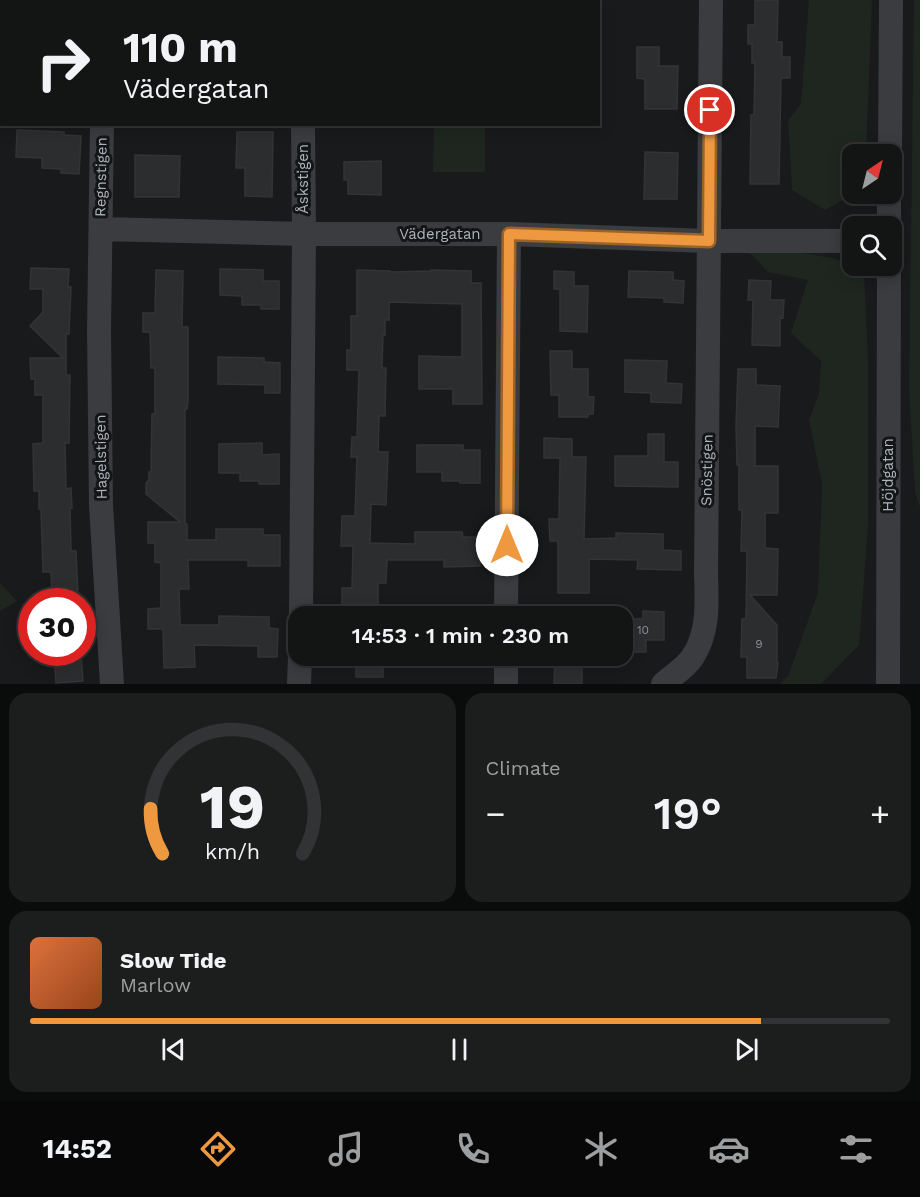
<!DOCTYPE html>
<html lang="en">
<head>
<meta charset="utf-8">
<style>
	:root { --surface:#131414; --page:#1c1d1d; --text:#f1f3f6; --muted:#9d9ea0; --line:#323334; --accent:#ee993f }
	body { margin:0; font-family:"Work Sans",sans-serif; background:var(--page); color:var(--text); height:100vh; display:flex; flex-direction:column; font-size:22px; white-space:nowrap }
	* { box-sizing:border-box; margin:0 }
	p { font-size:20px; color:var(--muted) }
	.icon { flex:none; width:33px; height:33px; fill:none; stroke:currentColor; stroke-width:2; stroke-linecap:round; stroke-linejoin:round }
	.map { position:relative; height:684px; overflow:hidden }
	.panel { display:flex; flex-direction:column; gap:9px; padding:9px; background:#0a0b0b; flex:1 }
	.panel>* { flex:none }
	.banner { position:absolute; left:0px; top:0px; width:600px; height:126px; box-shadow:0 3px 15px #0003,0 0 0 2px var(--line); background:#131414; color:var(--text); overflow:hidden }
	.needle { width:39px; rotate:35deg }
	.buttons { position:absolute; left:842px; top:144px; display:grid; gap:12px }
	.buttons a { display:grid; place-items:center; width:60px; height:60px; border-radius:12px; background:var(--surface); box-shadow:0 3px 15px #0003,0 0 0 2px var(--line); font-size:30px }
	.speed { position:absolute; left:18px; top:588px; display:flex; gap:12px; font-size:30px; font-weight:700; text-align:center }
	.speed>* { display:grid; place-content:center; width:78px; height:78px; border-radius:50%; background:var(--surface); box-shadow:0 3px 15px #0003,0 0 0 2px var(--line); line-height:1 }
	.speed .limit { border:9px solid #d22; background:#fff; color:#111 }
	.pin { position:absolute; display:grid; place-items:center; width:51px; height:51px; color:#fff; margin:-26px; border:3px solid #fff; border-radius:50%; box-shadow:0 2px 6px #0007 }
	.me { position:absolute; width:66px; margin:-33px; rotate:0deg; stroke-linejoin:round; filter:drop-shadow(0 0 4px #0008) }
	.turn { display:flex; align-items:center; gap:21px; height:126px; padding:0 24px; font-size:27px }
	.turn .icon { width:78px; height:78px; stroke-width:2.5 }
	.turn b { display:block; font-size:42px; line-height:51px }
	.big { font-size:45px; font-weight:600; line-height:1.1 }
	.panel .tile { flex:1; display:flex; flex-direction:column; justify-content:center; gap:9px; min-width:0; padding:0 21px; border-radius:18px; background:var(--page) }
	.panel .dial { align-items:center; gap:0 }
	.dial svg { height:156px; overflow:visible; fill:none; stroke:var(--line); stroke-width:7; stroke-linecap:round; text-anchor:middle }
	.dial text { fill:var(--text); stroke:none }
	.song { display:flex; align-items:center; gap:18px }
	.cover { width:72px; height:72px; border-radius:9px; background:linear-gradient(135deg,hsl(20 70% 55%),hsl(20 70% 35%)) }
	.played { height:6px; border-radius:3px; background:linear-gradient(90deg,var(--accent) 85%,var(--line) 85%) }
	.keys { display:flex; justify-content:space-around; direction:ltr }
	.heat { display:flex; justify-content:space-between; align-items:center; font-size:33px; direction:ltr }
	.panel .tiles { flex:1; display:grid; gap:9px; grid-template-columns:1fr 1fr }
	.tile:last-child { grid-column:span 2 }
	.trip { position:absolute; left:288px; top:606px; width:345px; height:60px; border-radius:18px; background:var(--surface); box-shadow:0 3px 15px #0003,0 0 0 2px var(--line); font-weight:600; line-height:60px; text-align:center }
	.tab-bar { display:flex; height:96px; justify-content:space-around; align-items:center; background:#080808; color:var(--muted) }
	.tab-bar .icon { width:42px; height:42px }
	.tab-bar .active { color:var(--accent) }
	.tab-bar b { font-size:27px; color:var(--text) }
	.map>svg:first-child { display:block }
	.green { fill:#1f261f }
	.building { fill:#2c2d2f; stroke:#333437; stroke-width:1.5 }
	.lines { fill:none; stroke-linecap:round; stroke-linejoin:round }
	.minor { stroke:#3a3c40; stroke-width:24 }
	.route-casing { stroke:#9b6329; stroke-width:15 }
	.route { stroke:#ee993f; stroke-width:10 }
	.labels { text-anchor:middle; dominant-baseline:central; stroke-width:6; stroke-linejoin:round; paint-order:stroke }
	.number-label { font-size:12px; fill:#8b9197 }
	.street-label { font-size:15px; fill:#acb3bb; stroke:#141516 }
</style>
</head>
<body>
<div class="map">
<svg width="920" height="684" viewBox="0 0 920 684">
	<rect width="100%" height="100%" fill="#191a1b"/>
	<path class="green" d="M809 0H872L866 154H852L853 194 825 210 792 190 788 120 801 104Z
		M914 0H920V507L915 492 909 389Z
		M434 125H485V172H433Z
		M747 250 793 251 837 259 864 274 868 358V526L859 645 821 684H780L788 676 818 593 822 483 809 420 819 394 821 361 791 333 808 280 768 272Z
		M0 583 17 601 0 611Z"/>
	<path class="building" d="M755 0H778L777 42H782V57H790V78H781L779 184H750L751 115H754L755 63H752V44H748V25H755Z
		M637 47H659V66H678L677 109H645V79L637 78Z
		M17 130 64 132V135L81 136 79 174 61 173V169L42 168V158L16 157Z
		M237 132H273L272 197 245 196V168H236Z
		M645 152 678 153 677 199H644Z
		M135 155 180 156 179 197H135Z
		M381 161V195L348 194V180H344V162Z
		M31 268 69 269 68 287H71L69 334H66V375H70L69 443H65L66 489 71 488 72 508H70L71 551H76L78 595 52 596 51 572H43L41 509H39V491H34L33 444 43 443V395H35V379H31L30 358H63L30 326 43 312V289H30Z
		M220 269 263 270V281H279V309H261V305H242V296L220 295Z
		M156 270 183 271 182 327H188V401L187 409H185V524H187V540H216V529H263V535H280V566H248V560H188L189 589H179L180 625H219V616L269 617V628L278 629 277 657H258V646L194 645 195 667 164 668 163 629H148V609L161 608V563L155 562V543H148V522H180L146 494V483L149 480V472H151L152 414H155V368H151L150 332H143V313H155Z
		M357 270 390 271V272L431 271V270L471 271V283H481L482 404H453V389H419V356L462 357V304L389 302V320H385V335H383L382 368H386L385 416H379L378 452H388L386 505 371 504 370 543 415 544V532H462L463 537H480V566L444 567V560H387L386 583H378V616H342V588H352L353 546H341L342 516H355L357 457H351L352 437H357L359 370H347V350H351V316H357Z
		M554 271 574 272V286H588L587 332 560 331V289H554Z
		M629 271 673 272V280L684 281 683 303 664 302V298L628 297Z
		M749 280 771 281 770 300H784L783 318 780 317V346L752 345 753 300H748Z
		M550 351H572V369H588V397H594L593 414H588V417H559V395H551Z
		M218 357 264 358V362L280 363V393H265V385L218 384Z
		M625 360 667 361 666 383 682 384 681 403 651 402V393L625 392Z
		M738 369H756V385L780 386 778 427 755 426V466H778V513H765V548L778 549 777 595H750L777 625V663H778L776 678H747V657H741L742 619H746L747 551H741L742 510H739V465H737L736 425Z
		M648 434H664V462H678V487L615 486V456H648Z
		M544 438 572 439V457H586L584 539 616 538V533L663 534V550L681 551V570L637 569 638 560 589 559V593H558V541H550L549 519H559L560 458H544Z
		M262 443V455L279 454V484H259V481H240V473H219V444Z
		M417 445H463V450H480V483H460V481H442V472H417Z
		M643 611 664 612V640H646V652H622V619H643Z
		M54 652H81L83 681 56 683Z
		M356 656H383V677H356Z
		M555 656H582V684H554Z"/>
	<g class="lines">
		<path class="minor" d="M302 0V2
			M103 2V0
			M102 124 99 331 101 505 112 684
			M890 154 891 0
			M889 226V194
			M101 229 304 234H509L709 241H852
			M301 616 304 234 303 124
			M506 616 509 234
			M299 684 300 656
			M506 684V656
			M663 684C672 676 685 668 692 658 709 633 707 603 706 575L711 0
			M888 684 889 266"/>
	</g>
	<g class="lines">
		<defs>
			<path id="route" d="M507 545 509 234 709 241 710 110"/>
		</defs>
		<use href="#route" class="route-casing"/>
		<use href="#route" class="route"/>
	</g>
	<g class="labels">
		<g class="number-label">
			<text x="643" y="630">10</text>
			<text x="759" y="644">9</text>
		</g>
		<g class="street-label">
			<text transform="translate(101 177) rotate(-89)">Regnstigen</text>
			<text transform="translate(303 179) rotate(-90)">Åskstigen</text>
			<text x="440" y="234">Vädergatan</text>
			<text transform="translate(101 457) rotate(-91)">Hagelstigen</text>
			<text transform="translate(707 470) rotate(-89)">Snöstigen</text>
			<text transform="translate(888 475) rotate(-90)">Höjdgatan</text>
		</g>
	</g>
</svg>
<div class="buttons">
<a><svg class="needle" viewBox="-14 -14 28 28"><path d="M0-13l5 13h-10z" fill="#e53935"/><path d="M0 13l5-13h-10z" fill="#9d9ea0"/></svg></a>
<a><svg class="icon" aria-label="search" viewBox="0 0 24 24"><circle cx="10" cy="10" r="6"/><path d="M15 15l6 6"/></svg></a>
</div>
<div class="speed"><div class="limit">30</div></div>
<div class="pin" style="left:710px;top:110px;background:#d93025"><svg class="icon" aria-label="arrive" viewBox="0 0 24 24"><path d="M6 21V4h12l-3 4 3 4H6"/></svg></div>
<svg class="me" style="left:507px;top:545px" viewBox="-20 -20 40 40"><circle r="19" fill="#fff"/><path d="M0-13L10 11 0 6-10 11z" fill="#ee993f"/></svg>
<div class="trip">14:53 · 1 min · 230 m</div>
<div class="banner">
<div class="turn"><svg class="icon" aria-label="right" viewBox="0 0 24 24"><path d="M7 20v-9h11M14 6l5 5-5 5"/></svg><div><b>110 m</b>Vädergatan</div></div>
</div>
</div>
<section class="panel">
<div class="tiles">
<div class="tile dial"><svg viewBox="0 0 100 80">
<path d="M14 69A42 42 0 1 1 86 69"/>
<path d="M14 69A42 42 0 0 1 8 46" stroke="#ee993f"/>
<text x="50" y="56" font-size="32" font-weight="700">19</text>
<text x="50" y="72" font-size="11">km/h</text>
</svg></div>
<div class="tile"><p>Climate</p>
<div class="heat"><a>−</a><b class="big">19°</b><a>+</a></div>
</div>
<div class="tile">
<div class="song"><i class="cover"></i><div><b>Slow Tide</b><p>Marlow</p></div></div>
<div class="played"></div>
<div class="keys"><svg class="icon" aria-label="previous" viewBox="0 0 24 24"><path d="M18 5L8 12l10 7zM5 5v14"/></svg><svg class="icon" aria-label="pause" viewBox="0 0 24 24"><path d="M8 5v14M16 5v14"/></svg><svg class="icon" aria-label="next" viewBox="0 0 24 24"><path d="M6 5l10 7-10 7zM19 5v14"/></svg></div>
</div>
</div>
</section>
<nav class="tab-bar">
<b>14:52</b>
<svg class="icon active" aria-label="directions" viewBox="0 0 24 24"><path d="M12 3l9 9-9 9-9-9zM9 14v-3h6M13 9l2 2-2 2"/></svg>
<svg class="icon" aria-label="music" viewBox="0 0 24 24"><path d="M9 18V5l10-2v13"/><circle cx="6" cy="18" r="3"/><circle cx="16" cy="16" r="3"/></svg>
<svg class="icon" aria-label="phone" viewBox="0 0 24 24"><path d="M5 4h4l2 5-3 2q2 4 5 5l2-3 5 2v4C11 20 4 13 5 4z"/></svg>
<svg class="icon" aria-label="climate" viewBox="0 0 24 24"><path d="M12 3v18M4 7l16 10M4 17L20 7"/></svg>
<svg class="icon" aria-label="car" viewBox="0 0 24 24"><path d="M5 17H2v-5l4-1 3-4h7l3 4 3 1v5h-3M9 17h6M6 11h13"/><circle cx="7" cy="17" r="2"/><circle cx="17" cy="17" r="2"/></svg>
<svg class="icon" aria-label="filters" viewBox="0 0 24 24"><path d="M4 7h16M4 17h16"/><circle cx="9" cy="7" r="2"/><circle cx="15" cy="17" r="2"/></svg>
</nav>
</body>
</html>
